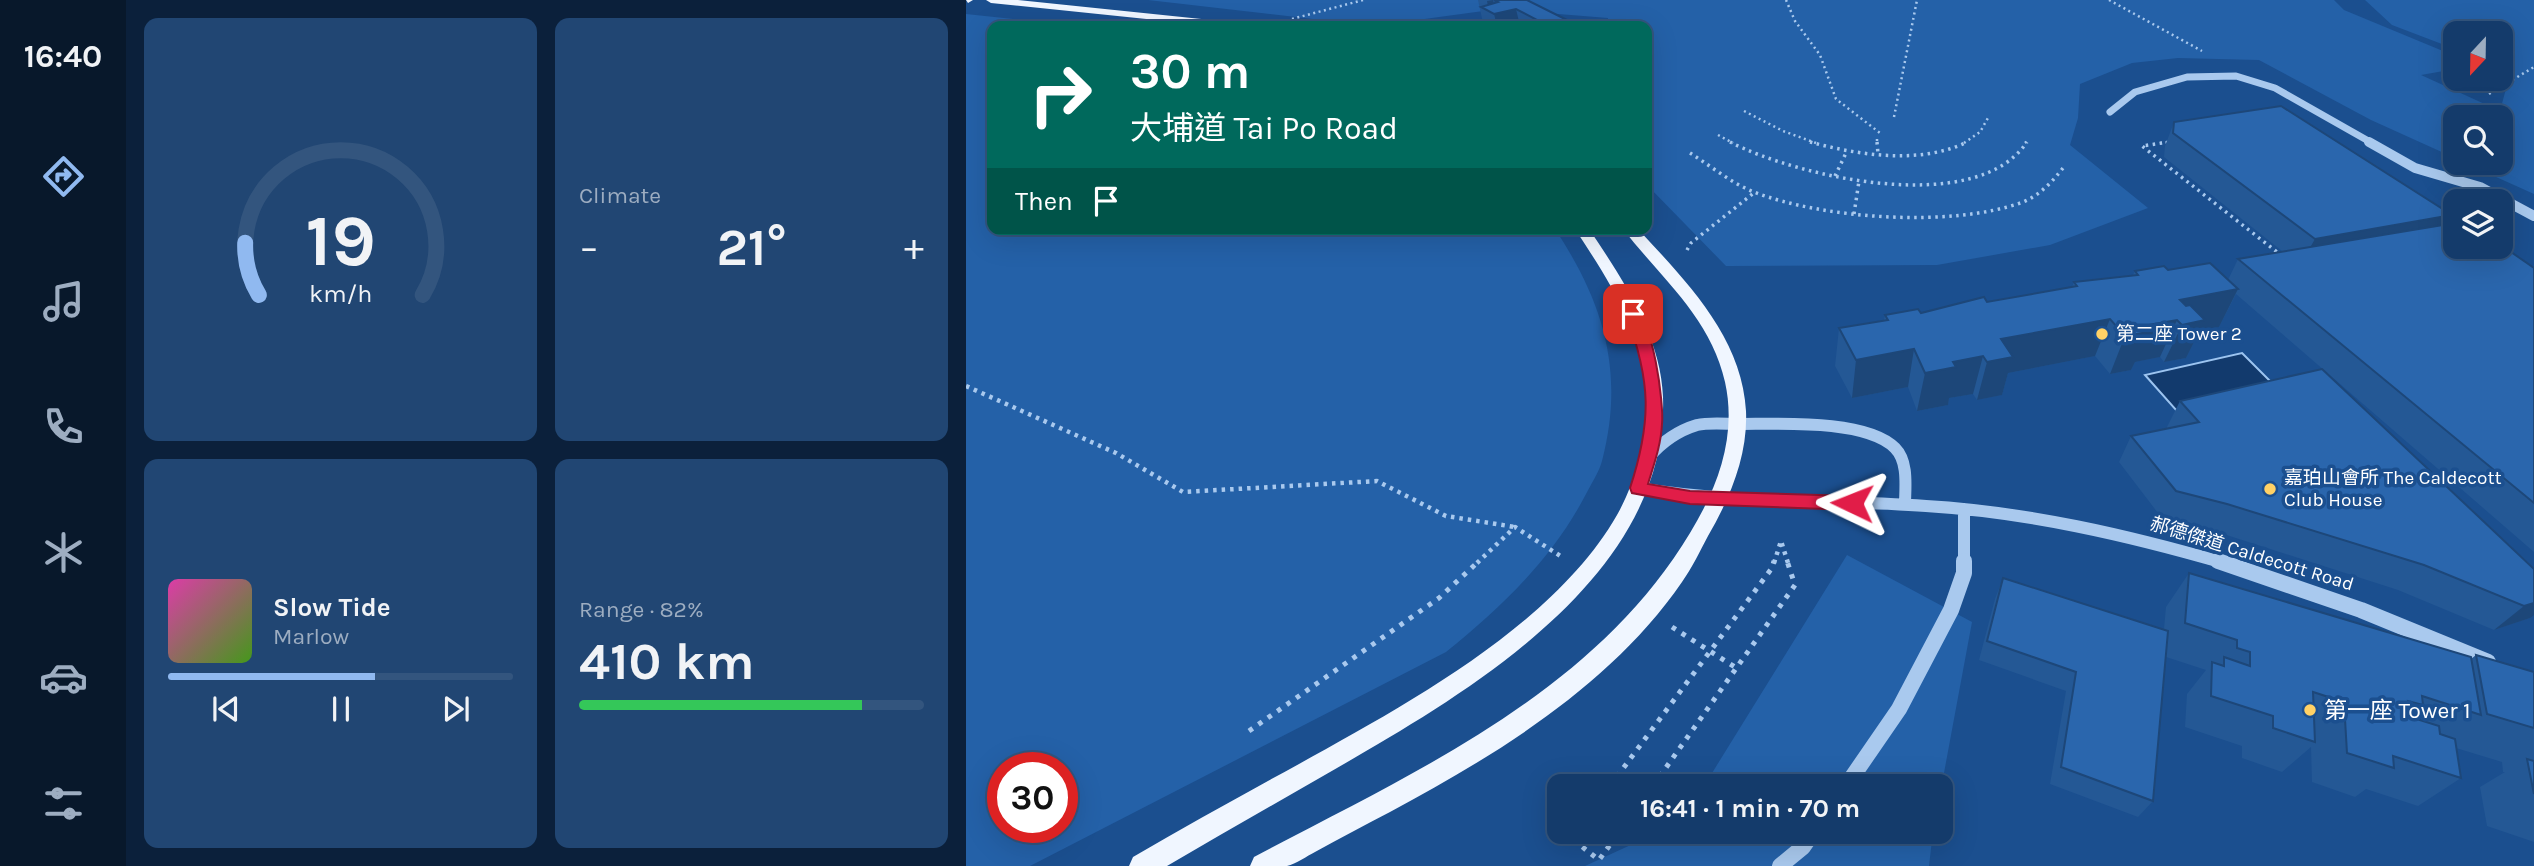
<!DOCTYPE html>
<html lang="en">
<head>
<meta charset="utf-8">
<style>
	:root { --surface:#143b6b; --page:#214673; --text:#f1f3f6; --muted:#9dadc1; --line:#33557e; --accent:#90b9f0 }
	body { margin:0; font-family:Karla,"Noto Sans TC",sans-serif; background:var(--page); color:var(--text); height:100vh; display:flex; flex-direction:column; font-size:26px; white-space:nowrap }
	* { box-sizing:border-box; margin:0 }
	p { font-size:23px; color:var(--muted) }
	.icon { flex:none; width:38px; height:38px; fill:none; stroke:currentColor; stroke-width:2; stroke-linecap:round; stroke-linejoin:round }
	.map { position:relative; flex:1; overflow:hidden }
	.drawer { display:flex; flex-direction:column; gap:18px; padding:18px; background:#0b203b; width:840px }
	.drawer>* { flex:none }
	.banner { position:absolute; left:21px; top:21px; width:665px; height:214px; border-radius:14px; box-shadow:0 7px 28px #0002,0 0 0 2px var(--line); background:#00695c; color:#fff; overflow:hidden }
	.needle { width:46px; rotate:202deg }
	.controls { position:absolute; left:1477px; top:21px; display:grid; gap:14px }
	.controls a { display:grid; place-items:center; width:70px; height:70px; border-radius:14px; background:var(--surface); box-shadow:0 7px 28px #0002,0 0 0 2px var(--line); font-size:35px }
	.speed { position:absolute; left:21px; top:752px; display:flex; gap:14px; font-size:35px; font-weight:700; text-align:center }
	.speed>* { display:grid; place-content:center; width:91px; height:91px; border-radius:50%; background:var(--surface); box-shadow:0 7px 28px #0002,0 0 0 2px var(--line); line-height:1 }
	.speed .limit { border:10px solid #d22; background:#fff; color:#111 }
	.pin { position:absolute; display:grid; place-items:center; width:60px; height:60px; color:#fff; margin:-30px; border-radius:14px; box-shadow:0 4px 10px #0006 }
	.me { position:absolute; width:77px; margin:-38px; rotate:272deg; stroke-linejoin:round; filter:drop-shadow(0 0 5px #0008) }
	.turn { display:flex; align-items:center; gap:24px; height:147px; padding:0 28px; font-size:32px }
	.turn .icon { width:91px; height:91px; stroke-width:2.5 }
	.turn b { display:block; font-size:49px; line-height:60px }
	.then { display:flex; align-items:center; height:66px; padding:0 28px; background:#0003; gap:14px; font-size:26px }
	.big { font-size:52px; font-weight:700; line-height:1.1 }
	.drawer .widget { flex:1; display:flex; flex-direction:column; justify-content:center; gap:10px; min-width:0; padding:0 24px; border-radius:14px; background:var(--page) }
	.drawer .dial { align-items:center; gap:0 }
	.dial svg { height:182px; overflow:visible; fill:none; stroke:var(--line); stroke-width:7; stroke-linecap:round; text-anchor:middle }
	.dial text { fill:var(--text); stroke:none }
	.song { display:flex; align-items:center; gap:21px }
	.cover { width:84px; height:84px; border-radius:10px; background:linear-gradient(135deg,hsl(320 70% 55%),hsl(100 70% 35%)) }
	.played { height:7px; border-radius:4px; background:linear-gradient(90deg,var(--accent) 60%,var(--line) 60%) }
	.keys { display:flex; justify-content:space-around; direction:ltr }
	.heat { display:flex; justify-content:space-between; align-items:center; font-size:38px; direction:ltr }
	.charge { height:10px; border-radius:5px; background:linear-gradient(90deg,#34c759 82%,var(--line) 0) }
	.drawer .tiles { flex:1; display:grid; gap:18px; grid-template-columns:repeat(2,1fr) }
	.trip { position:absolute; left:581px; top:774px; width:406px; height:70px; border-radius:14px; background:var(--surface); box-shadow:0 7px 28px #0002,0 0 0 2px var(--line); font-weight:700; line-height:70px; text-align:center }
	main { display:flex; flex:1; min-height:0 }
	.menu { display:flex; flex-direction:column; width:126px; justify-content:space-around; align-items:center; background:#08182b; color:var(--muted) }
	.menu .icon { width:49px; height:49px }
	.menu .on { color:var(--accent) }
	.menu b { font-size:32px; color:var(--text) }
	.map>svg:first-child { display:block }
	.green { fill:#2461a8; fill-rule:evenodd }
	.water { fill:#123a6d; stroke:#9cc4f0; stroke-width:2 }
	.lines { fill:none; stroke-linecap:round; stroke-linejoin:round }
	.path-far3 { stroke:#a9c9ee; stroke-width:2.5; stroke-dasharray:2 3.5; stroke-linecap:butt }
	.path-far2 { stroke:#a9c9ee; stroke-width:3.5; stroke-dasharray:2.5 4.5; stroke-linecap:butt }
	.path-far1 { stroke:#a9c9ee; stroke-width:4.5; stroke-dasharray:3.5 5; stroke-linecap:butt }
	.path { stroke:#a9c9ee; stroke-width:5; stroke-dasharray:4.5 7; stroke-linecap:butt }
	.minor-far3 { stroke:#a9c9ee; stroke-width:7 }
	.minor-far2 { stroke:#a9c9ee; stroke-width:10 }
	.minor-far1 { stroke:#a9c9ee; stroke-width:12 }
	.minor { stroke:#a9c9ee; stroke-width:16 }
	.major { fill:#f0f6ff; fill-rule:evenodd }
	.wall { fill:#245895 }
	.shaded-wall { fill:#1d4779 }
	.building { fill:#2a66ad; stroke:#1d4779; stroke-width:2 }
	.route { fill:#e11d48; stroke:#92132f; stroke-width:2 }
	.poi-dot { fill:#ffd166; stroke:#1b4f8f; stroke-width:2.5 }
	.labels { text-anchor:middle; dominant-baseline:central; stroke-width:7; stroke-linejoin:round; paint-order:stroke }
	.poi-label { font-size:19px; fill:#fff; stroke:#1b4f8f; text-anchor:start }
	.street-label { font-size:19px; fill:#fff; stroke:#1b4f8f }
	.near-poi-label { font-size:23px; fill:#fff; stroke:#1b4f8f; text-anchor:start }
</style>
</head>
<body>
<main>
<nav class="menu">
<b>16:40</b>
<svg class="icon on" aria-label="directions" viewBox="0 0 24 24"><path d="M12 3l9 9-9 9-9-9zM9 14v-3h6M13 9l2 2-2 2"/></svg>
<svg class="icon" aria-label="music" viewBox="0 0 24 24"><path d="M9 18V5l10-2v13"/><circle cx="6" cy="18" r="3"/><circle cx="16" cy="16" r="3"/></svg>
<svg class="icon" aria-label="phone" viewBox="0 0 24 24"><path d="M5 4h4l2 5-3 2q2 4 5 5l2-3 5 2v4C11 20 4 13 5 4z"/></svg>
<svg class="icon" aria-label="climate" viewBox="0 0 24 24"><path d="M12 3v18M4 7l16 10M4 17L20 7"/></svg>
<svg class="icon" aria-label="car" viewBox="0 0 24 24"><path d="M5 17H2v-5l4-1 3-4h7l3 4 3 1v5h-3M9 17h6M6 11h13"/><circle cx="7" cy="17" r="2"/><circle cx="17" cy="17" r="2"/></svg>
<svg class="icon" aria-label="filters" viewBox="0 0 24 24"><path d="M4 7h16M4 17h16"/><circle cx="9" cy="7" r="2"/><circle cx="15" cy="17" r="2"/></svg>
</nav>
<section class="drawer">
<div class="tiles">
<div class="widget dial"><svg viewBox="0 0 100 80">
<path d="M14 69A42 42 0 1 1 86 69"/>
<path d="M14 69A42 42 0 0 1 8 46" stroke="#90b9f0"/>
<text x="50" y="56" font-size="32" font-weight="700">19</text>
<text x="50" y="72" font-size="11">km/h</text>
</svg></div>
<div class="widget"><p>Climate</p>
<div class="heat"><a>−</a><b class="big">21°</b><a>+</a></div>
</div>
<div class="widget">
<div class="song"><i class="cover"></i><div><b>Slow Tide</b><p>Marlow</p></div></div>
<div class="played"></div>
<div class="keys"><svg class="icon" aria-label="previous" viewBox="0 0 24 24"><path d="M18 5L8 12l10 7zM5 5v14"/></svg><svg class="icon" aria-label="pause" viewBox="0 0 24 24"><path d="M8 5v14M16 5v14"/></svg><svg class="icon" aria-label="next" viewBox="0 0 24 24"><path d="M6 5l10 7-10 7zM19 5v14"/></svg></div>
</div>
<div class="widget"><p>Range · 82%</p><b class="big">410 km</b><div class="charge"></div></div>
</div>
</section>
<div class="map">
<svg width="1568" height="866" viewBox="0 0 1568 866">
	<rect width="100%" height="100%" fill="#1b4f8f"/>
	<path class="green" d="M182 0H1368L1378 10 1489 56V69L1455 75 1534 111 1545 70 1535 66V33H1489V49L1426 25 1399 0H1568V194L1499 163H1535V117H1489V158L1405 120 1293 60 1212 58 1166 63 1114 84 1112 118 1104 145 1182 208 1084 245 971 265 760 266 681 185V26H642V18L532 9 407 26Z
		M0 14 113 26H26V229H589C638 303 659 373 636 461 633 472 625 484 620 494 587 558 535 608 480 652L64 866H0ZM37 768H96V828H37Z
		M881 555 1006 622 975 789V786H738Z
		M695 831H967L963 866H619Z"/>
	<path class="water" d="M1276 353 1310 387 1210 410 1179 375Z"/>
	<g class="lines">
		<path class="path-far3" d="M820 0 829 21 854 55 870 99 914 133
			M1143 0 1236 51
			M326 19 397 0
			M1523 94 1568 67
			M778 111 817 131 850 143
			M928 117 951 0
			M752 135 767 143
			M911 139V143
			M998 143 1014 132 1022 118
			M1059 143 1061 141
			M1194 143 1203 142"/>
		<path class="path-far2" d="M764 142C832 177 1010 218 1061 142
			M844 142C892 155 954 165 1001 142
			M911 142 912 154
			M1203 142 1176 146 1316 256
			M724 153C745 166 765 183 788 192 857 219 987 228 1057 202 1074 195 1086 182 1097 168
			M869 176 881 151
			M888 214 893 181
			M721 250 725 243 789 192"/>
		<path class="path-far1" d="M0 386 150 453 217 492 411 481 480 516 549 527
			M511 563 549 527 596 557
			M808 563 815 541 822 563"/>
		<path class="path" d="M706 627 772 669
			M283 731 473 598 513 561
			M644 786 806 568 808 561
			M687 786 829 585 821 561
			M610 831 605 838 633 860 654 831"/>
		<path class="minor-far3" d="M432 26 451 23 480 24
			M1144 112 1169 92 1221 77 1270 76 1309 88 1406 143"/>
		<path class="minor-far2" d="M1403 142 1449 168 1514 187 1568 216"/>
		<path class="minor-far1" d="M683 457C696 442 711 431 731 425 744 422 760 424 774 424 813 424 900 419 929 448 943 462 939 488 939 505
			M672 488C768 504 863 499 960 506 1061 512 1161 535 1258 563
			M998 509V563"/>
		<path class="minor" d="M1252 561 1395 610 1522 662
			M880 786 933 709 985 610 998 573V561
			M814 866 837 847 848 831"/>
		<path class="major" d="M0 0H7L2 3Z
			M20 0H52L274 23 279 26H248L25 3Z
			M609 229H623C656 278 695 336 697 397 703 575 505 691 371 768 314 801 257 833 201 866H163L167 857C222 825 278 794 333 764 441 704 588 625 651 515 671 480 680 438 680 398 681 337 641 278 609 229Z
			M657 229H672C720 281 776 337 780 411 782 456 764 498 742 536 734 551 726 568 716 582 645 685 532 754 424 812 399 825 374 838 349 852 341 856 330 864 321 866 310 866 296 866 284 866L288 857C448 772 627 694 724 533 752 487 771 436 759 382 745 318 695 278 657 229Z"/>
	</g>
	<path class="wall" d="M512 0H561L613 26H519V24L517 23Z
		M1208 122 1480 224 1568 268V552L1270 294 1253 327 1234 330 1220 358 1198 362 1194 357 1169 362 1165 370 1144 374 1129 356 1042 373 1036 395 1011 400 1007 394 983 398 982 405 951 411 942 387 886 398 869 366 873 328 918 320 919 315 955 313 1021 302 1106 287 1108 282 1167 275 1169 271 1202 270 1262 280 1272 259 1316 251 1198 157 1199 146Z
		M1214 401 1568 569 1564 618 1528 630 1432 590 1245 530 1195 517 1153 462 1165 436 1201 428V427Z
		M1223 573 1505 659 1510 655 1568 672V842L1521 826 1514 787 1539 772H1537L1536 762 1490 748 1495 778 1452 806 1400 789 1389 797 1346 782 1345 747 1316 772 1276 758V746L1219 727 1221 694 1240 670 1200 657 1187 801 1172 817 1084 784 1100 691 1013 660 1029 599 1037 578 1198 629 1200 607Z"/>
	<path class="shaded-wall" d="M527 0 530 14 550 9 554 26H531L528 14 523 11 521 1Z
		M1486 215 1468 241 1334 265 1349 239Z
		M1272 289 1253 327 1234 330 1220 358 1198 362 1216 325 1211 320 1194 357 1169 362 1165 370 1144 374 1159 336 1214 300Z
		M1144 319 1129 356 1042 373 1036 395 1011 400 1021 362 1035 339Z
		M948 349 942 387 886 398 890 360Z
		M1017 356 1007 394 983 398 982 405 951 411 959 373 987 362Z
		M1568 603V615L1564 618 1528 630 1558 606Z"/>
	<path class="building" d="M528 0H561L613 26H564L575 22 550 9 528 14 515 7 532 2Z
		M1315 106 1486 215 1349 239 1207 133 1208 122Z
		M1489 223V247H1535V245L1568 268V503L1272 259Z
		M1244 263 1272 289 1214 300 1220 306 1224 305 1239 320 1216 325 1211 320 1177 326 1182 332 1159 336 1144 319 1035 339 1047 357 1021 362 1017 356 987 362 990 367 959 373 948 349 890 360 873 328 922 320 919 315 952 309 955 313 1018 297 1021 302 1111 286 1108 282 1172 275 1169 271 1198 266 1202 270Z
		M1356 369 1568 569V603L1558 606 1458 565 1261 504 1210 491 1165 436 1233 422 1214 401Z
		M1223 573 1505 657 1515 715 1456 696 1457 705 1442 701 1444 717 1473 726 1474 734 1489 739 1495 778 1427 756 1428 768 1381 753 1378 702 1347 692 1349 742 1307 728V716L1245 696 1246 662 1258 666V657L1284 666V652L1271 648V640L1219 623Z
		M1037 578 1202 631 1187 801 1095 767 1110 672 1021 641Z
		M1510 655 1568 672V728L1521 714Z
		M1561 759 1568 761V794Z"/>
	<path class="route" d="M667 310C687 316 698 404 696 424 695 445 688 464 682 484L724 491 886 496 892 498 895 503 892 508 886 510 724 504 666 493 664 488C686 421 685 381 660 314Z"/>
	<g class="poi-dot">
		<circle cx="1136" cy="334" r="7"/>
		<circle cx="1304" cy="489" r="7"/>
		<circle cx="1344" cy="710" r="7"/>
	</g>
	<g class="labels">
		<g class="poi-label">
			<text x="1150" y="334">第二座 Tower 2</text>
			<text x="1318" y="478">嘉珀山會所 The Caldecott<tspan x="1318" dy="22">Club House</tspan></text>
		</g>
		<g class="street-label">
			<text transform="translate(1286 554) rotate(17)">郝德傑道 Caldecott Road</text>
		</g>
		<g class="near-poi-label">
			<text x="1358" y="710">第一座 Tower 1</text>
		</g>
	</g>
</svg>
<div class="controls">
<a><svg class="needle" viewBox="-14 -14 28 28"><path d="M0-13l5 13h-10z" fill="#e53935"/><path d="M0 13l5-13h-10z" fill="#9dadc1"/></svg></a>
<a><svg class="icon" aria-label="search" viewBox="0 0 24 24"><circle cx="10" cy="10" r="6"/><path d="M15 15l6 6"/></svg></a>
<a><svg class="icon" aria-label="layers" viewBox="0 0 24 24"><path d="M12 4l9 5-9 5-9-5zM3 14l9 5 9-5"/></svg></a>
</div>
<div class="speed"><div class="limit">30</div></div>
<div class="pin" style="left:667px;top:314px;background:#d93025"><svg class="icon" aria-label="arrive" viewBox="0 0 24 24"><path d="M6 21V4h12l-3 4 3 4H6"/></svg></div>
<svg class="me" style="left:886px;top:503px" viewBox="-20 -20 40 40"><path d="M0-17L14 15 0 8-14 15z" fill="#e11d48" stroke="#fff" stroke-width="4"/></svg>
<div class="trip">16:41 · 1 min · 70 m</div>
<div class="banner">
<div class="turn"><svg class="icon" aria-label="right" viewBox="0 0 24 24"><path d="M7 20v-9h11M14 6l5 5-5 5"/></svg><div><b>30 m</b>大埔道 Tai Po Road</div></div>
<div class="then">Then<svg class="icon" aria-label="arrive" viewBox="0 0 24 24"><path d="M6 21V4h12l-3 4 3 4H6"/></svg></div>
</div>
</div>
</main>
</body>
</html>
